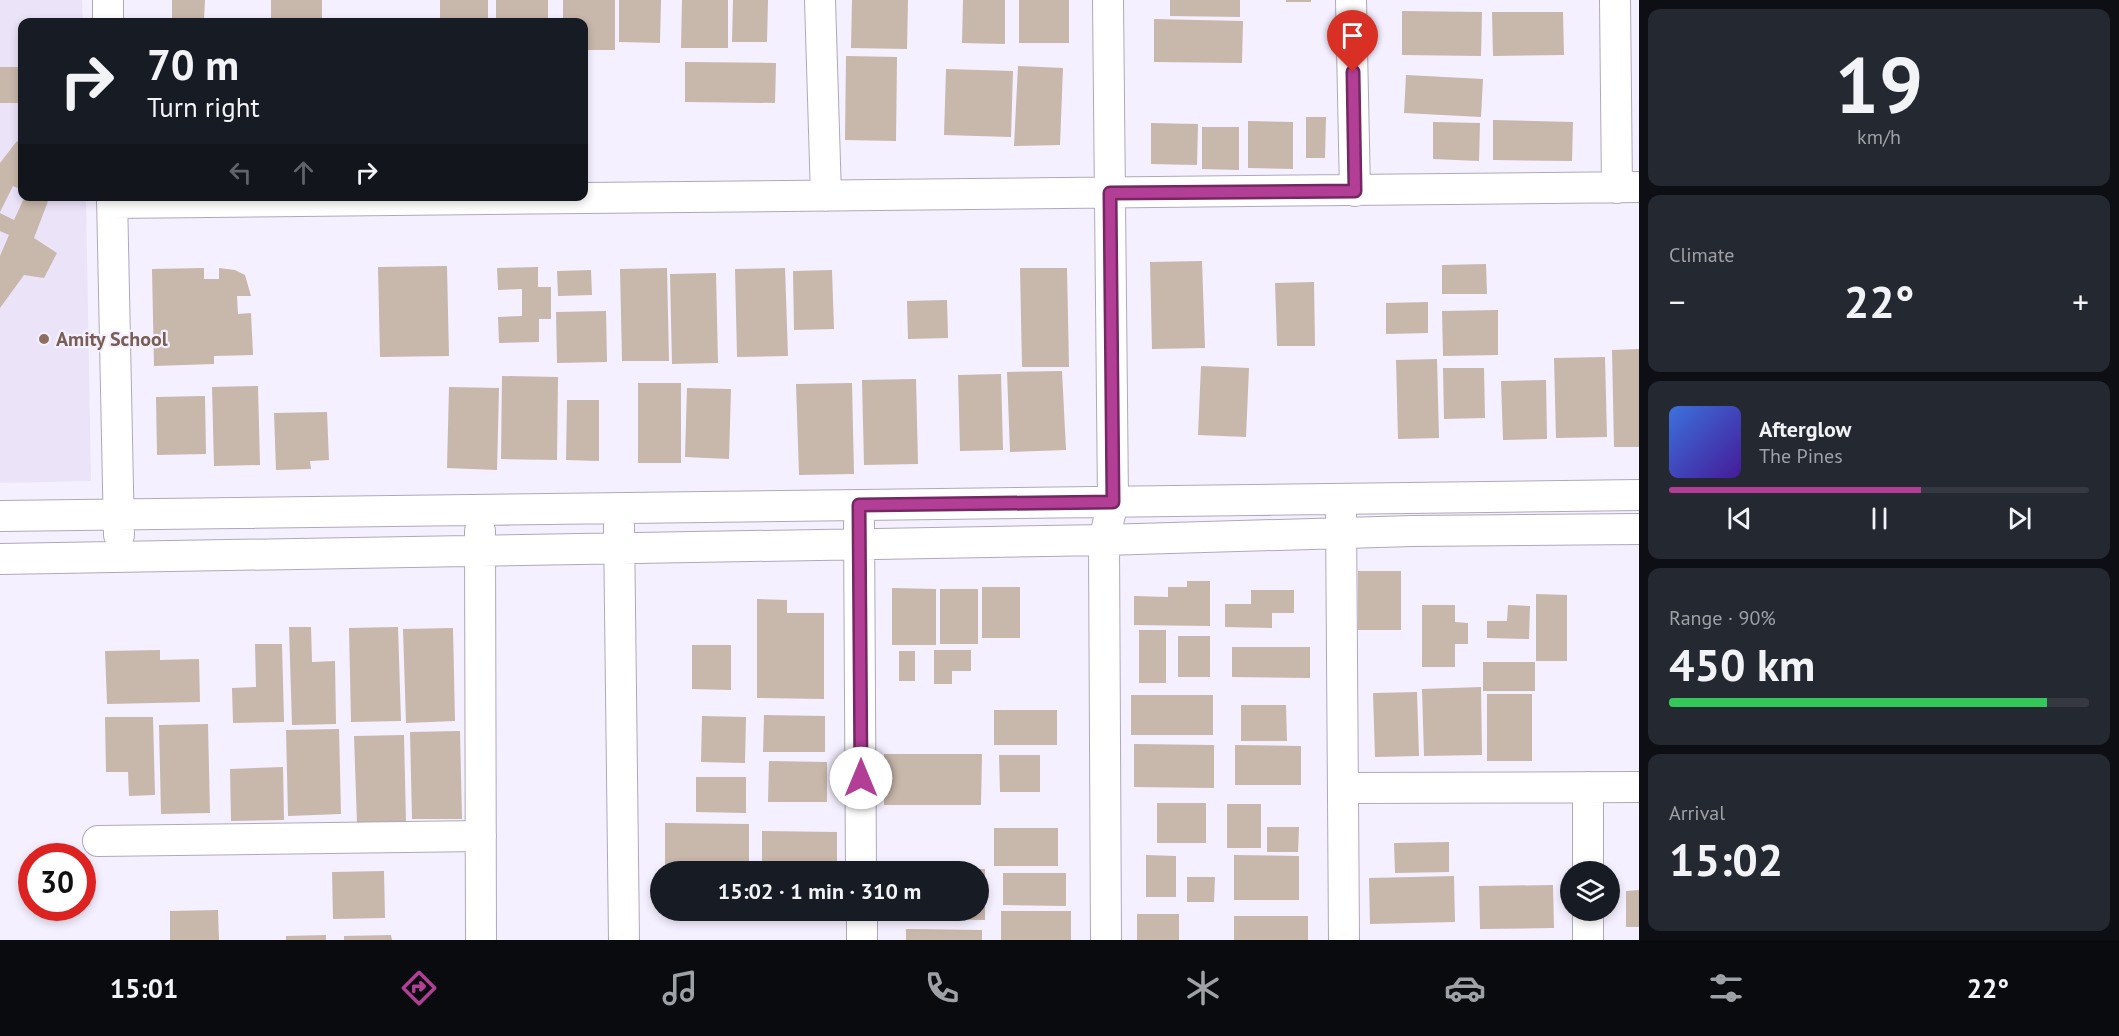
<!DOCTYPE html>
<html lang="en">
<head>
<meta charset="utf-8">
<style>
	:root { --surface:#171b24; --page:#242831; --text:#f1f3f6; --muted:#9ea1a6; --line:#363941; --accent:#b23e96 }
	body { margin:0; font-family:"PT Sans",sans-serif; background:var(--page); color:var(--text); height:100vh; display:flex; flex-direction:column; font-size:22px; white-space:nowrap }
	* { box-sizing:border-box; margin:0 }
	p { font-size:20px; color:var(--muted) }
	.icon { flex:none; width:33px; height:33px; fill:none; stroke:currentColor; stroke-width:2; stroke-linecap:round; stroke-linejoin:round }
	.map { position:relative; flex:1; overflow:hidden }
	.details { display:flex; flex-direction:column; gap:9px; padding:9px; background:#0d0f14; width:480px }
	.details>* { flex:none }
	.banner { position:absolute; left:18px; top:18px; width:570px; height:183px; border-radius:12px; box-shadow:0 3px 9px #0003; background:#171b24; color:var(--text); overflow:hidden }
	.fabs { position:absolute; left:1560px; top:861px; display:grid; gap:12px }
	.fabs a { display:grid; place-items:center; width:60px; height:60px; border-radius:50%; background:var(--surface); box-shadow:0 3px 9px #0003; font-size:30px }
	.speed { position:absolute; left:18px; top:843px; display:flex; gap:12px; font-size:30px; font-weight:700; text-align:center }
	.speed>* { display:grid; place-content:center; width:78px; height:78px; border-radius:50%; background:var(--surface); box-shadow:0 3px 9px #0003; line-height:1 }
	.speed .limit { border:9px solid #d22; background:#fff; color:#111 }
	.pin { position:absolute; display:grid; place-items:center; width:51px; height:51px; color:#fff; margin:-62px -26px; border-radius:50% 50% 50% 0; rotate:-45deg; box-shadow:0 0 6px #0007 }
	.pin .icon { rotate:45deg }
	.me { position:absolute; width:66px; margin:-33px; rotate:0deg; stroke-linejoin:round; filter:drop-shadow(0 0 4px #0008) }
	.turn { display:flex; align-items:center; gap:21px; height:126px; padding:0 30px; font-size:27px }
	.turn .icon { width:78px; height:78px; stroke-width:2.5 }
	.turn b { display:block; font-size:42px; line-height:51px }
	.lanes { display:flex; align-items:center; height:57px; padding:0 30px; background:#0003; justify-content:center; gap:30px; direction:ltr }
	.lanes .off { opacity:.35 }
	.big { font-size:45px; font-weight:700; line-height:1.1 }
	.details .tile { flex:1; display:flex; flex-direction:column; justify-content:center; gap:9px; min-width:0; padding:0 21px; border-radius:12px; background:var(--page) }
	.details .dial { align-items:center; gap:0 }
	.dial b { font-size:78px; line-height:1 }
	.song { display:flex; align-items:center; gap:18px }
	.cover { width:72px; height:72px; border-radius:9px; background:linear-gradient(135deg,hsl(220 70% 55%),hsl(260 70% 35%)) }
	.played { height:6px; border-radius:3px; background:linear-gradient(90deg,var(--accent) 60%,var(--line) 60%) }
	.keys { display:flex; justify-content:space-around; direction:ltr }
	.heat { display:flex; justify-content:space-between; align-items:center; font-size:33px; direction:ltr }
	.charge { height:9px; border-radius:4px; background:linear-gradient(90deg,#34c759 90%,var(--line) 0) }
	.trip { position:absolute; left:650px; top:861px; width:339px; height:60px; border-radius:30px; background:var(--surface); box-shadow:0 3px 9px #0003; font-weight:700; line-height:60px; text-align:center }
	.dock { display:flex; height:96px; justify-content:space-around; align-items:center; background:#090b0e; color:var(--muted) }
	.dock .icon { width:42px; height:42px }
	.dock .active { color:var(--accent) }
	.dock b { font-size:27px; color:var(--text) }
	main { display:flex; flex:1; min-height:0 }
	.map>svg:first-child { display:block }
	.built { fill:#ebe3f8 }
	.building { fill:#c8b7ab }
	.lines { fill:none; stroke-linecap:round; stroke-linejoin:round }
	.street-casing { stroke:#afa8ba; stroke-width:32 }
	.street { stroke:#fff; stroke-width:30 }
	.route-casing { stroke:#742862; stroke-width:15 }
	.route { stroke:#b23e96; stroke-width:10 }
	.education-dot { fill:#8d6e63; stroke:#f5f0ff; stroke-width:2 }
	.labels { text-anchor:middle; dominant-baseline:central; stroke-width:4.5; stroke-linejoin:round; paint-order:stroke }
	.education-label { font-size:20px; font-weight:bold; fill:#785e54; stroke:#f5f0ff; text-anchor:start }
</style>
</head>
<body>
<main>
<div class="map">
<svg width="1639" height="940" viewBox="0 0 1639 940">
	<rect width="100%" height="100%" fill="#f5f0ff"/>
	<path class="built" d="M0 0H82L83 22H22V196L86 197 91 481 0 483Z"/>
	<path class="building" d="M172 0H205L204 20H172Z
		M271 0H322V22H271Z
		M440 0H488V22H440Z
		M496 0H548V22H496Z
		M563 0H615V50H584V22H563Z
		M619 0H661L660 43 619 42Z
		M682 0H728V48H681Z
		M733 0H768L767 42H732Z
		M852 0H908L907 49 851 48Z
		M963 0H1005V44L962 43Z
		M1019 0H1069V43H1019Z
		M1170 0H1240V17L1170 16Z
		M1286 0H1311V2H1286Z
		M1402 11 1482 12 1481 56 1402 55Z
		M1492 12H1563L1564 55 1493 56Z
		M1154 19 1243 21 1242 63 1154 62Z
		M846 56 897 57 896 141 845 140Z
		M685 62 776 63 775 103 685 102Z
		M1018 66 1063 68 1060 145 1014 146Z
		M0 67H22V103H0Z
		M946 69 1013 71 1011 137 944 135Z
		M1406 75 1483 79 1481 117 1404 113Z
		M1306 117H1326L1325 158H1306Z
		M1493 120 1573 122 1572 161 1493 160Z
		M1248 121 1293 122V169L1248 168Z
		M1433 122 1480 123 1479 161 1433 159Z
		M1151 123 1198 124 1197 165 1151 164Z
		M1202 127H1239V170L1202 169Z
		M17 141 22 145V190L13 186 0 212V163Z
		M25 196H50L34 238 57 253 44 278 24 275 0 308V256L9 235 0 231V213L14 220Z
		M1202 261 1205 348 1152 349 1150 262Z
		M1486 264 1487 294H1442V265Z
		M447 266 449 356 380 357 378 267Z
		M538 267V287H551V319H539V342L499 343 498 317 522 316V289L498 290 497 268Z
		M204 268V279H219V268L235 270 245 275 251 296H237L238 314 251 313 253 355 214 356V364L154 366 152 269Z
		M667 268 669 361H622L620 269Z
		M785 268 788 356 737 357 735 269Z
		M1020 268H1067L1069 367H1022Z
		M591 270 592 295 558 296 557 271Z
		M832 270 834 329 794 330 793 271Z
		M716 273 718 363 672 364 670 274Z
		M1314 282 1315 346H1277L1275 283Z
		M947 300 948 338 908 339 907 301Z
		M1428 302V333L1386 334V303Z
		M1498 310V355L1443 356 1442 311Z
		M606 311 607 362 557 363 556 312Z
		M1639 349V447H1614L1612 350Z
		M1605 357 1607 437 1556 438 1554 358Z
		M1437 359 1439 438 1398 439 1396 360Z
		M1201 366 1249 368 1246 437 1198 435Z
		M1443 368H1484L1485 418 1444 419Z
		M1062 371 1066 450 1010 452 1007 372Z
		M1001 374 1003 450 960 451 958 375Z
		M502 376 558 377 557 460 501 459Z
		M916 379 918 464 864 465 862 380Z
		M1546 380 1547 439 1503 440 1501 381Z
		M638 383H681V463H638Z
		M852 383 854 474 799 475 796 384Z
		M258 386 260 465 214 466 212 387Z
		M449 387 499 388 497 470 447 468Z
		M687 388 731 389 729 459 685 457Z
		M205 396 206 454 157 455 156 397Z
		M567 400H599V461L566 460Z
		M327 412 329 460 310 461 311 469 276 470 274 413Z
		M1358 571H1401V630H1358Z
		M1187 581H1210V626L1134 625V596L1168 597V587H1187Z
		M982 587H1020V638H982Z
		M892 588 936 589V645H892Z
		M940 589H978V644H940Z
		M1251 590H1294V613H1272V628L1225 627V604H1251Z
		M1536 594 1567 595V661H1536Z
		M757 599 787 600V613H824V699L757 698Z
		M1422 605H1455V622L1468 623V644H1455V667H1422Z
		M1508 605 1530 606 1529 639 1487 638V621H1507Z
		M289 627H311L312 662 335 661 336 724 292 725Z
		M398 627 401 721 351 722 349 628Z
		M453 628 455 721 406 723 403 629Z
		M1139 630H1166V683H1139Z
		M1178 636H1210V677H1178Z
		M255 644H282L284 722 233 723 232 688 256 687Z
		M692 645H731V690L692 689Z
		M1232 647H1310V678L1232 677Z
		M160 650V660L199 659 200 702 107 704 105 651Z
		M934 650H971V671H952V684H934Z
		M899 651H915V681H899Z
		M1483 662H1535V691H1483Z
		M1481 687 1482 755 1424 756 1422 689Z
		M1417 692 1419 756 1375 757 1373 693Z
		M1487 694H1532V761H1487Z
		M1131 695H1213V735H1131Z
		M1241 705H1286L1287 741H1241Z
		M994 710H1057V745H994Z
		M764 715 825 716V752H763Z
		M702 716 746 717 745 763 701 762Z
		M105 717H153L155 795 129 796 128 772H106Z
		M208 724 210 813 161 814 159 725Z
		M339 729 341 814 288 816 286 730Z
		M460 731 462 819H412L410 732Z
		M404 735 406 823 357 824 354 736Z
		M1134 744 1214 745V788L1134 787Z
		M1235 745 1301 746V785H1235Z
		M884 754H982L981 805H884Z
		M999 755H1040V792H1000Z
		M769 761 827 762V802H768Z
		M283 767 284 820 231 821 230 769Z
		M696 777H746V813L696 812Z
		M1157 803H1206V843H1157Z
		M1227 804H1261V848H1227Z
		M665 823 749 824V866H665Z
		M1267 827H1299L1298 852H1267Z
		M994 828H1058V866H994Z
		M762 831 837 832V871L762 870Z
		M1449 842V872L1395 873 1394 843Z
		M1146 855 1176 856V897H1146Z
		M1234 855 1299 856V900H1234Z
		M905 869H985V920L905 919V910H978V872H905Z
		M384 871 385 918 333 919 332 872Z
		M1003 873H1066V906L1003 905Z
		M1454 876 1455 922 1370 924 1369 878Z
		M1187 877H1215L1214 902H1187Z
		M1553 885 1554 928 1480 929 1479 886Z
		M1639 890V927H1626V891Z
		M218 910 219 940H170V911Z
		M668 910H748V915H668Z
		M766 910H835V917H766Z
		M1001 911H1071V940H1001Z
		M1137 914H1179V940H1137Z
		M1234 916H1308V940H1234Z
		M906 929 982 930V940H906Z
		M326 935V940H286V936Z
		M391 935 392 940H344V936Z"/>
	<g class="lines">
		<defs>
			<path id="street" d="M108 0V22
				M820 0 826 196
				M1351 0 1355 191
				M1615 0 1617 188
				M112 196 119 535
				M112 203 1639 187
				M1341 514 1344 940
				M0 516 1639 495
				M859 523 861 872
				M619 526 624 940
				M480 531 481 940
				M0 559 1104 540 1412 531 1639 529
				M1343 788 1639 787
				M98 841 481 836
				M1588 872V787
				M862 910V940
				M1106 940 1104 540 1113 502 1108 0
				M1588 940V910"/>
		</defs>
		<use href="#street" class="street-casing"/>
		<use href="#street" class="street"/>
	</g>
	<g class="lines">
		<defs>
			<path id="route" d="M861 778 859 505 1113 502 1110 193 1355 191 1353 72"/>
		</defs>
		<use href="#route" class="route-casing"/>
		<use href="#route" class="route"/>
	</g>
	<circle class="education-dot" cx="44" cy="339" r="6"/>
	<g class="labels">
		<g class="education-label">
			<text x="56" y="339">Amity School</text>
		</g>
	</g>
</svg>
<div class="fabs">
<a><svg class="icon" aria-label="layers" viewBox="0 0 24 24"><path d="M12 4l9 5-9 5-9-5zM3 14l9 5 9-5"/></svg></a>
</div>
<div class="speed"><div class="limit">30</div></div>
<div class="pin" style="left:1353px;top:72px;background:#d93025"><svg class="icon" aria-label="arrive" viewBox="0 0 24 24"><path d="M6 21V4h12l-3 4 3 4H6"/></svg></div>
<svg class="me" style="left:861px;top:778px" viewBox="-20 -20 40 40"><circle r="19" fill="#fff"/><path d="M0-13L10 11 0 6-10 11z" fill="#b23e96"/></svg>
<div class="trip">15:02 · 1 min · 310 m</div>
<div class="banner">
<div class="turn"><svg class="icon" aria-label="right" viewBox="0 0 24 24"><path d="M7 20v-9h11M14 6l5 5-5 5"/></svg><div><b>70 m</b>Turn right</div></div>
<div class="lanes"><svg class="icon off" aria-label="left" viewBox="0 0 24 24"><path d="M17 20v-9H6M10 6l-5 5 5 5"/></svg><svg class="icon off" aria-label="ahead" viewBox="0 0 24 24"><path d="M12 20V5M6 11l6-6 6 6"/></svg><svg class="icon" aria-label="right" viewBox="0 0 24 24"><path d="M7 20v-9h11M14 6l5 5-5 5"/></svg></div>
</div>
</div>
<section class="details">
<div class="tile dial"><b>19</b><p>km/h</p></div>
<div class="tile"><p>Climate</p>
<div class="heat"><a>−</a><b class="big">22°</b><a>+</a></div>
</div>
<div class="tile">
<div class="song"><i class="cover"></i><div><b>Afterglow</b><p>The Pines</p></div></div>
<div class="played"></div>
<div class="keys"><svg class="icon" aria-label="previous" viewBox="0 0 24 24"><path d="M18 5L8 12l10 7zM5 5v14"/></svg><svg class="icon" aria-label="pause" viewBox="0 0 24 24"><path d="M8 5v14M16 5v14"/></svg><svg class="icon" aria-label="next" viewBox="0 0 24 24"><path d="M6 5l10 7-10 7zM19 5v14"/></svg></div>
</div>
<div class="tile"><p>Range · 90%</p><b class="big">450 km</b><div class="charge"></div></div>
<div class="tile"><p>Arrival</p><b class="big">15:02</b></div>
</section>
</main>
<nav class="dock">
<b>15:01</b>
<svg class="icon active" aria-label="directions" viewBox="0 0 24 24"><path d="M12 3l9 9-9 9-9-9zM9 14v-3h6M13 9l2 2-2 2"/></svg>
<svg class="icon" aria-label="music" viewBox="0 0 24 24"><path d="M9 18V5l10-2v13"/><circle cx="6" cy="18" r="3"/><circle cx="16" cy="16" r="3"/></svg>
<svg class="icon" aria-label="phone" viewBox="0 0 24 24"><path d="M5 4h4l2 5-3 2q2 4 5 5l2-3 5 2v4C11 20 4 13 5 4z"/></svg>
<svg class="icon" aria-label="climate" viewBox="0 0 24 24"><path d="M12 3v18M4 7l16 10M4 17L20 7"/></svg>
<svg class="icon" aria-label="car" viewBox="0 0 24 24"><path d="M5 17H2v-5l4-1 3-4h7l3 4 3 1v5h-3M9 17h6M6 11h13"/><circle cx="7" cy="17" r="2"/><circle cx="17" cy="17" r="2"/></svg>
<svg class="icon" aria-label="filters" viewBox="0 0 24 24"><path d="M4 7h16M4 17h16"/><circle cx="9" cy="7" r="2"/><circle cx="15" cy="17" r="2"/></svg>
<b>22°</b>
</nav>
</body>
</html>
